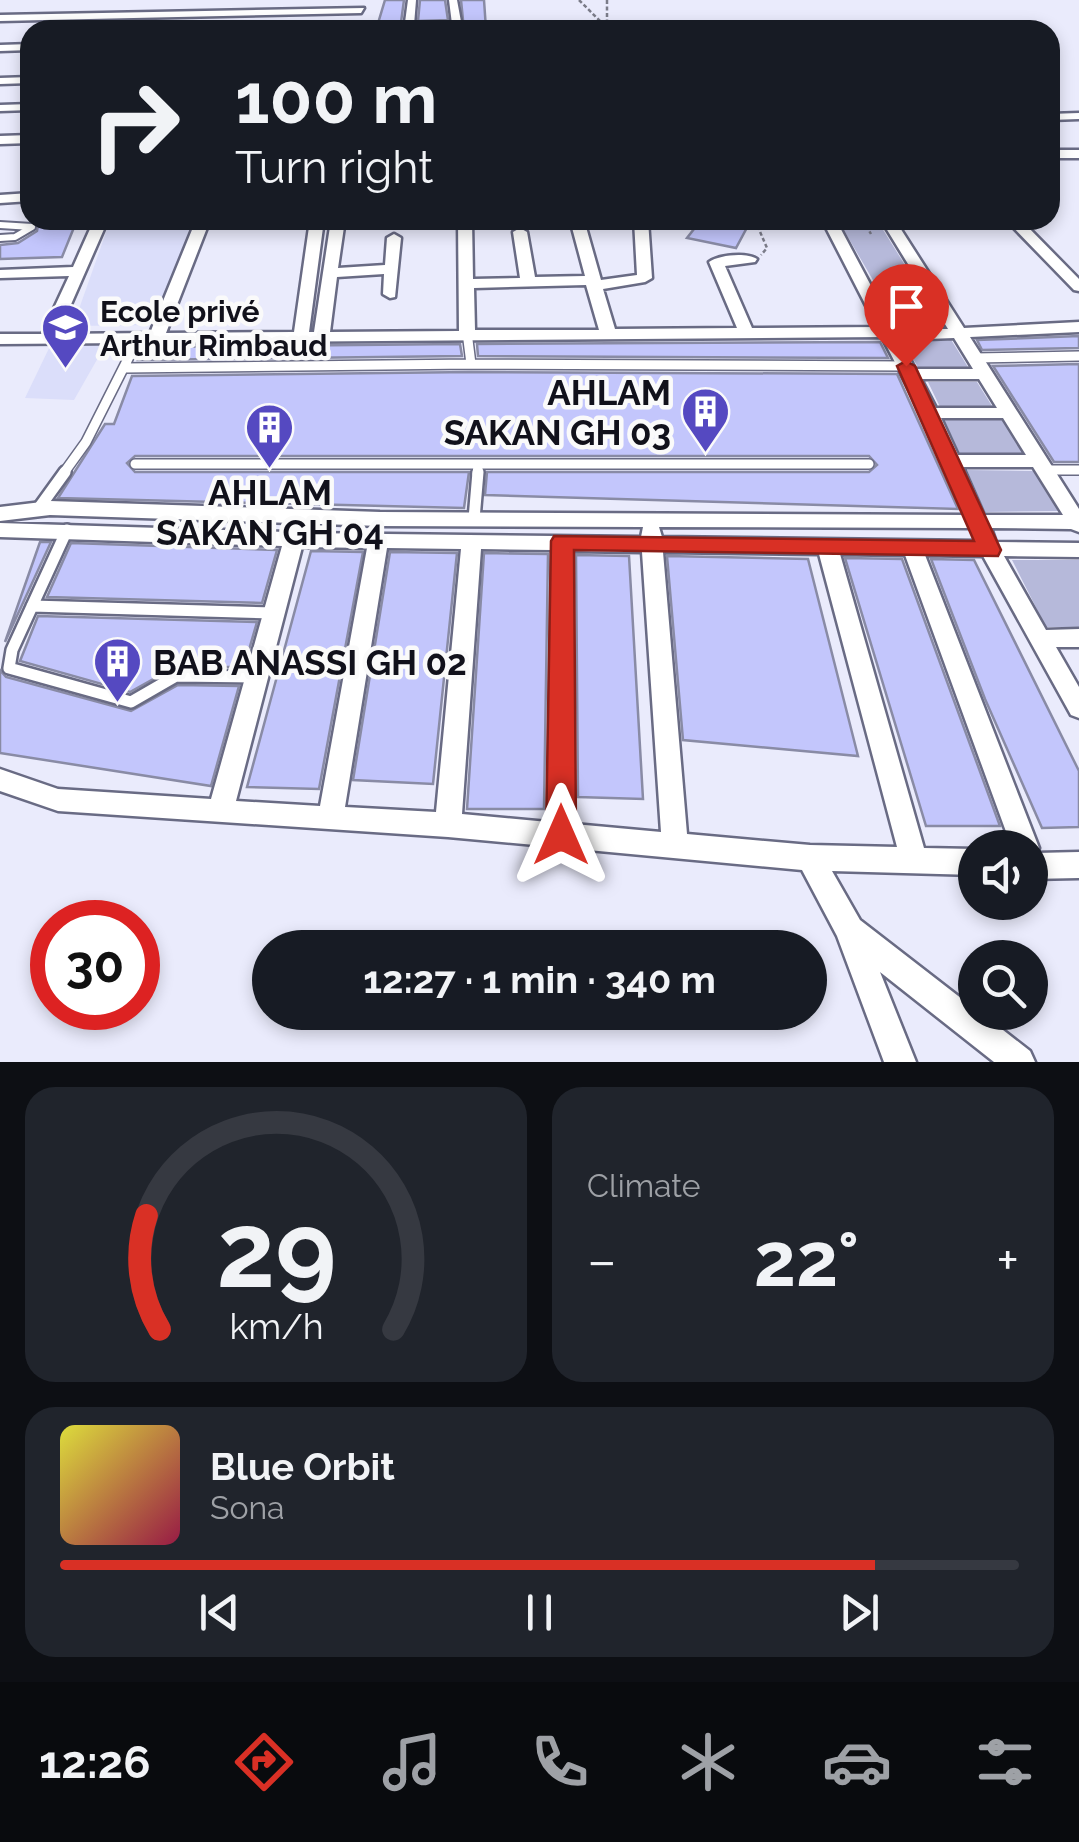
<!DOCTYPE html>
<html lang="en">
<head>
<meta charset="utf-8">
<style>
	:root { --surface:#171b24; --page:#20242c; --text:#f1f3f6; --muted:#9ea1a6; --line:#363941; --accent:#d93025 }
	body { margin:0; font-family:Raleway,sans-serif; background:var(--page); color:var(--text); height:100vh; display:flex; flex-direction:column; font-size:38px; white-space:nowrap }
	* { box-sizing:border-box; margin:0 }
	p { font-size:32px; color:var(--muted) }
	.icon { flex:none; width:55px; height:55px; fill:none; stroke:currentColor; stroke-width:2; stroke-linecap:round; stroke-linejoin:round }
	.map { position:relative; height:1062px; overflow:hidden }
	.side { display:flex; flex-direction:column; gap:25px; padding:25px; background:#0d0f14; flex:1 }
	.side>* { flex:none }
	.hud { position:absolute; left:20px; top:20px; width:1040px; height:210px; border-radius:30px; box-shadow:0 5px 15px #0003; background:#171b24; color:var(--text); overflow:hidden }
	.fabs { position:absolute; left:958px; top:830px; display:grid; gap:20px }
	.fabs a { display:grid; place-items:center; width:90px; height:90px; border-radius:50%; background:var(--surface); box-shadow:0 5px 15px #0003; font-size:50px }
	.speed { position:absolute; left:30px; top:900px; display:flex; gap:20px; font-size:50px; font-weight:700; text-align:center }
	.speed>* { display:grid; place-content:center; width:130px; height:130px; border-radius:50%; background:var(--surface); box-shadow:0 5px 15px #0003; line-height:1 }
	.speed .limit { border:15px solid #d22; background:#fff; color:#111 }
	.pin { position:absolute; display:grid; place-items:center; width:85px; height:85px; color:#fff; margin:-102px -42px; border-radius:50% 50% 50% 0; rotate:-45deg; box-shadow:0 0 10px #0007 }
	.pin .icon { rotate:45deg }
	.me { position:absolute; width:110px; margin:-55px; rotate:0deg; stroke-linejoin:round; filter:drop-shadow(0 0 8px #0008) }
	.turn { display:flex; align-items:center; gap:35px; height:210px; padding:0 50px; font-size:45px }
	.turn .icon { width:130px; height:130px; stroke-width:2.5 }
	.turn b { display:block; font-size:70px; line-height:85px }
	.big { font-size:75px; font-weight:700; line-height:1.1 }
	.side .card { flex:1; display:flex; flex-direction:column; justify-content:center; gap:15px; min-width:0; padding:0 35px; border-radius:30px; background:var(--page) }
	.side .dial { align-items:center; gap:0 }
	.dial svg { height:260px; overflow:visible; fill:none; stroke:var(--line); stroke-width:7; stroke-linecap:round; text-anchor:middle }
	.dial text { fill:var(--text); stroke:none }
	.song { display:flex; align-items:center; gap:30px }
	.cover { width:120px; height:120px; border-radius:15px; background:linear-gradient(135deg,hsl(60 70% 55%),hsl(340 70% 35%)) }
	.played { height:10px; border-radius:5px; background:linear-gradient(90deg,var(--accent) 85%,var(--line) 85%) }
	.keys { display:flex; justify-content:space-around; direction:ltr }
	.heat { display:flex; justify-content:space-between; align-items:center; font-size:55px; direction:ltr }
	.side .tiles { flex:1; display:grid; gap:25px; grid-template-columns:1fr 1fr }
	.card:last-child { grid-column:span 2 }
	.trip { position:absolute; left:252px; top:930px; width:575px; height:100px; border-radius:50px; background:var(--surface); box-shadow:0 5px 15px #0003; font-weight:700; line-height:100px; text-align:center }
	.menu { display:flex; height:160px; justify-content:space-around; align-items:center; background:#090b0e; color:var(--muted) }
	.menu .icon { width:70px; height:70px }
	.menu .current { color:var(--accent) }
	.menu b { font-size:45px; color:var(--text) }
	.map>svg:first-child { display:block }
	.built { fill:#dbdefa }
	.green { fill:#b6b9da }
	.building { fill:#c3c6fc; stroke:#898ba5; stroke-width:2.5 }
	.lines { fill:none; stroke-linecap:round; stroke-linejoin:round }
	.lane-far2-casing { stroke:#696b84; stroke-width:10 }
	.lane-far1-casing { stroke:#696b84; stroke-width:12 }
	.lane-casing { stroke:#696b84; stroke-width:16 }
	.street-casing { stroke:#696b84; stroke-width:5 }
	.path { stroke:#7b7c89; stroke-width:2.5; stroke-dasharray:4 2.5; stroke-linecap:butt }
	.lane-far2 { stroke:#fff; stroke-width:6 }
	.lane-far1 { stroke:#fff; stroke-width:9 }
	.lane { stroke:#fff; stroke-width:11 }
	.street { fill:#fff; fill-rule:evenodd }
	.route { fill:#d93025; stroke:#8d1f18; stroke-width:2.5 }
	.labels { text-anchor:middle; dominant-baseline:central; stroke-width:9; stroke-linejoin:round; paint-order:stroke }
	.far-poi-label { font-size:30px; font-weight:bold; fill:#11111b; stroke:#fafafa; text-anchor:start }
	.poi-label { font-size:35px; font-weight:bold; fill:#11111b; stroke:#fafafa; text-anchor:end }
</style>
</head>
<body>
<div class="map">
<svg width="1079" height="1062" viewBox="0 0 1079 1062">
	<rect width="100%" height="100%" fill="#eaebfc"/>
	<path class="built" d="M192 222 156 325 73 326 109 224Z
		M52 342H107L74 400 25 398Z"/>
	<path class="green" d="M838 220H877L944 328 902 330Z
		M950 338 968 367 919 369 903 341Z
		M928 382H977L992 406 940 407Z
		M1003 419 1023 453 960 454 944 420Z
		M967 470 1036 471 1058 511 985 512Z
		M1012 560H1079V627H1046Z"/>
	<path class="building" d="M385 0H404L400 30H376Z
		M420 0H445L448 20 418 21Z
		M461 0H484L486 29 464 30Z
		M33 220H77L62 257 0 259V245L18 243 37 231 38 225Z
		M701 220H751L736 248 687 238Z
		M1079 336V348L982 350 977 340Z
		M880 342 888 358 478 356 477 344Z
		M460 344 462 356 138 360 143 347Z
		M1079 364V462H1054L993 366Z
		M471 372 897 374 958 509 485 495 487 472H869L877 465 869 456H135L127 463 135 472H469L464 508 58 498 105 424H114L132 376Z
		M40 542H51L5 642Z
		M71 543 277 550 262 603 47 597Z
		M311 551 363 552 319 789 247 787Z
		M390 552 457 553 433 784 353 780Z
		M484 553 548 554 544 809H467Z
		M576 555 629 556 643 799 578 797Z
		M667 556 808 559 858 756 683 740Z
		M845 558 902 559 1000 826H926Z
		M931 559 974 560 1079 771V827L1042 828 985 699Z
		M38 616 257 622 244 667H175L130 692 20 661Z
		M0 670 6 677 131 711 178 685 239 686 211 786 0 753Z"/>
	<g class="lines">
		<defs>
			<path id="lane-far2" d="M0 225 32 227 15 237 0 238"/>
			<path id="lane-far1" d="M974 358 1079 356
				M471 364 906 366
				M125 368 471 364 467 332
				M135 464H869
				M1046 470H1079
				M63 474 86 442 138 339
				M477 474 478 467"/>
			<path id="lane" d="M39 508 65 472
				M474 519 478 472
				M67 530 12 650 9 668 131 702 176 676 257 677
				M32 606 274 613"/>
			<path id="street" d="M408 0H416L414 25 452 24 449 0H457L462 27 457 30H404Z
				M364 8 361 13 0 21V15Z
				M30 44V50L0 51V45Z
				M30 77V83L0 84V78Z
				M30 104V110L0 111V105Z
				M1079 113V119L1050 120V114Z
				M30 135V143L0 144V136Z
				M1050 150H1079V158H1050Z
				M30 193V201L0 203V195Z
				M94 220H108L58 334 150 333 196 220H210L166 333 294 332 310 220H324L309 332H314L331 220H345L338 268 385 265 387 238 394 234 401 238 395 297 390 298 383 294 384 274 337 277 330 332 459 331 458 220H472L473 279 520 278 513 232 520 228 527 232 535 277 585 276 570 220H584L601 280 637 275 634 220H648L652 278 645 282 603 289 615 329 737 328 709 262C719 255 746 252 757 259L755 262 725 266 752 328 877 327 822 220H836L894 329H948L881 220H895L964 328 1079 322V332L970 337 1079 509V532L1071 529 991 528 996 542 1079 543V557L1004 556 1046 630 1079 629V647H1056L1079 687V718L1071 715 983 556 925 555 1039 848 1037 853 1079 852V878L1030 879V848H1012L905 555 840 554 924 848 975 849V875L832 871 860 920 975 1009V1012H980L1030 1051 1035 1062H994L880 972 916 1062H884L837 936 802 870 448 837 58 811 0 791V769L58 789 211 799 282 546 0 537V523L286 532 289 526H303L305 533 641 537 643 527 380 526 50 515 0 521V507L50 501 380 512 965 515 921 413 882 337 0 344V334H42L69 276 0 278V270L73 267ZM586 285 599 330H475L474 288ZM954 338 973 369H915L900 340ZM921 379H979L997 408H936ZM941 418H1003L1026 455H958ZM963 467H1033L1063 515H984ZM659 527 971 528 976 541 662 537ZM302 547 367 548 320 806 236 801ZM387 548 461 549 436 812 345 807ZM481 549 552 550 548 822 462 814ZM572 551 642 552 661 832 574 824ZM663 552 819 554 897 847 810 845 687 834Z
				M1006 220H1021L1079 279V291L1074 290Z"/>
		</defs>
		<use href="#lane-far2" class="lane-far2-casing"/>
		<use href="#lane-far1" class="lane-far1-casing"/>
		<use href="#lane" class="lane-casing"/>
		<use href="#street" class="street-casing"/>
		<path class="path" d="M579 0 609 30
			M607 0V27
			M755 220 767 248 761 255
			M863 220 871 234
			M661 229 671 220"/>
		<use href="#lane-far2" class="lane-far2"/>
		<use href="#lane-far1" class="lane-far1"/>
		<use href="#lane" class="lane"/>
		<use href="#street" class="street"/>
	</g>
	<path class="route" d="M906 361 915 366 1001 550 998 556 574 550 576 835 572 845 561 849 551 845 546 835 551 541 554 536 974 541 897 366Z"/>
	<defs>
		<symbol id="school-pin" viewBox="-11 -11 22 30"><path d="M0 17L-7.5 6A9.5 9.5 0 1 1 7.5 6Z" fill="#5549c1" stroke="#fafafa"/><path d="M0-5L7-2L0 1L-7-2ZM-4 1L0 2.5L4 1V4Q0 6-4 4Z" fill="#fff"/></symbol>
		<symbol id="building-pin" viewBox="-11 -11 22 30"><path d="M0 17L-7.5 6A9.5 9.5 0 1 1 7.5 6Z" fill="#5549c1" stroke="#fafafa"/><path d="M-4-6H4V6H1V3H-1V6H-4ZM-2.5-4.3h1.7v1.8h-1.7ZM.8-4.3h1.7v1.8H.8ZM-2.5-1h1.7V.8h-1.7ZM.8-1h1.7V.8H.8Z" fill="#fff"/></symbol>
	</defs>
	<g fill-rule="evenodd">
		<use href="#school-pin" x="38" y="300" width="55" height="75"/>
		<use href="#building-pin" x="678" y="384" width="55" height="75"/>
		<use href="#building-pin" x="242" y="400" width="55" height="75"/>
		<use href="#building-pin" x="90" y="634" width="55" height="75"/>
	</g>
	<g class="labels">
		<g class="far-poi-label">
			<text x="100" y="311">Ecole privé<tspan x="100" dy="34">Arthur Rimbaud</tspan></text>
		</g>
		<g class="poi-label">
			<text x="671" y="392">AHLAM<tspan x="671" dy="40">SAKAN GH 03</tspan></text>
			<text x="270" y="492" text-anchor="middle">AHLAM<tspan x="270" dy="40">SAKAN GH 04</tspan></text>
			<text x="153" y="662" text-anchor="start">BAB ANASSI GH 02</text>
		</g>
	</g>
</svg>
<div class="fabs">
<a><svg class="icon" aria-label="sound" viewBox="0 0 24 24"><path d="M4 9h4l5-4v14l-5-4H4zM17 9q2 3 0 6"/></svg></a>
<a><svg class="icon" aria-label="search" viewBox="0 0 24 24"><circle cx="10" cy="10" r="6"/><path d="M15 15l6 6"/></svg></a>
</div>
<div class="speed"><div class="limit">30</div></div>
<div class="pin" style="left:906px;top:366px;background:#d93025"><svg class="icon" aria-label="arrive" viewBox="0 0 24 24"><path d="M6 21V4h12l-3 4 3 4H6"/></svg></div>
<svg class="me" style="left:561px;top:835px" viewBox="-20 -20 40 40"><path d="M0-17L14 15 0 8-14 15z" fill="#d93025" stroke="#fff" stroke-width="4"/></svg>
<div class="trip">12:27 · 1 min · 340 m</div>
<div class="hud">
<div class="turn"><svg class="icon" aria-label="right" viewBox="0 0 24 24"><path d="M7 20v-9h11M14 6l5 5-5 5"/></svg><div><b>100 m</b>Turn right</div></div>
</div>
</div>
<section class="side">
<div class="tiles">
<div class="card dial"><svg viewBox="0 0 100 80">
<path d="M14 69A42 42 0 1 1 86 69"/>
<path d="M14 69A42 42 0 0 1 10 34" stroke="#d93025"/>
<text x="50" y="56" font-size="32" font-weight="700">29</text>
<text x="50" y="72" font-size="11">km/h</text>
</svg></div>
<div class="card"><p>Climate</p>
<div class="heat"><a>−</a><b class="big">22°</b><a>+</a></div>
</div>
<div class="card">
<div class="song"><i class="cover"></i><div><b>Blue Orbit</b><p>Sona</p></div></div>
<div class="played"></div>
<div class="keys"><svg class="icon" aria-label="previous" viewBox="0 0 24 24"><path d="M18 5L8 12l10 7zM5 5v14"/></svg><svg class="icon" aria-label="pause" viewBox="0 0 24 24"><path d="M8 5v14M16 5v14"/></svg><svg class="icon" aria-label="next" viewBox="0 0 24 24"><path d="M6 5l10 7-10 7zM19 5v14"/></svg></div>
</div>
</div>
</section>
<nav class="menu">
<b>12:26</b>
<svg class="icon current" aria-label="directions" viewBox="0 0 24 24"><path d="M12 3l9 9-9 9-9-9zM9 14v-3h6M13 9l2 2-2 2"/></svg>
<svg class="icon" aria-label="music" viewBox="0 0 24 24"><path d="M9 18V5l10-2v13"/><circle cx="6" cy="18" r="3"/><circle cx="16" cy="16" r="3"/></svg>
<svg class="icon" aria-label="phone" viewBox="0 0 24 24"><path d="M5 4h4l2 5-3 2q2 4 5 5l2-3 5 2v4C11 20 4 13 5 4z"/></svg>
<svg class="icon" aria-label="climate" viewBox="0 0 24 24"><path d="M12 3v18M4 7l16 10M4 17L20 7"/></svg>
<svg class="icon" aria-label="car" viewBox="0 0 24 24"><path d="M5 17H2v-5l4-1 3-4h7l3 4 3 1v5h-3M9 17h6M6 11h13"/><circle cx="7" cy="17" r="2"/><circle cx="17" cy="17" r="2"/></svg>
<svg class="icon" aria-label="filters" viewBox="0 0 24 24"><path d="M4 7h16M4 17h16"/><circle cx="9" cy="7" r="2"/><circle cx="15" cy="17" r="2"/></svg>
</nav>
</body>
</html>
